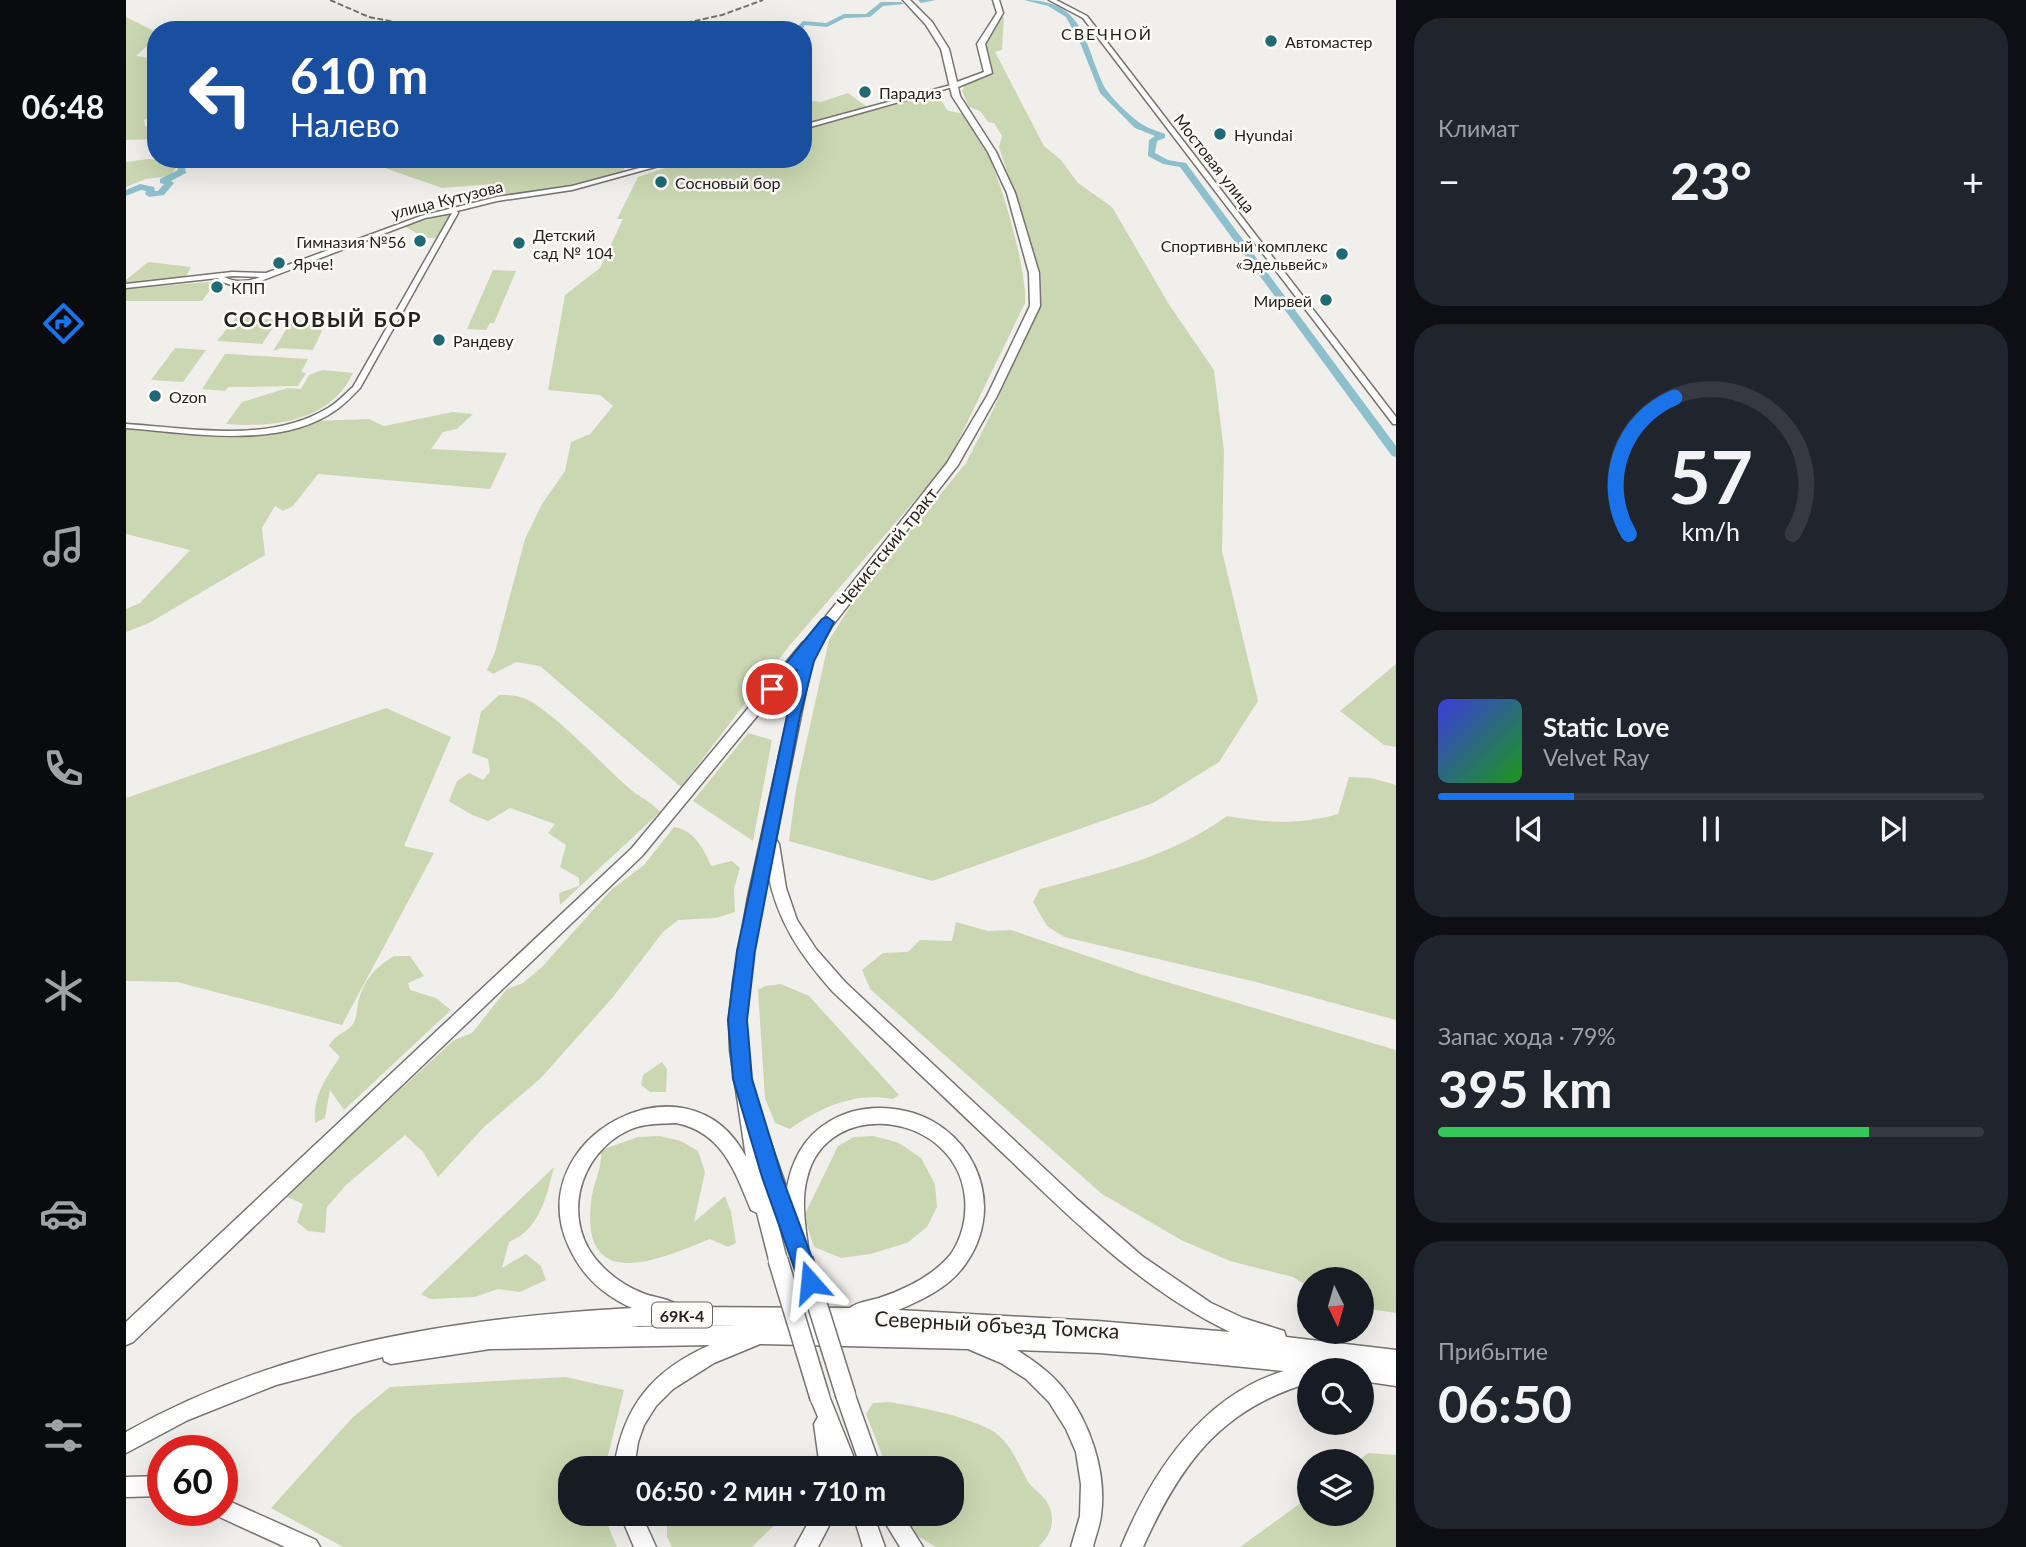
<!DOCTYPE html>
<html lang="ru">
<head>
<meta charset="utf-8">
<style>
	:root { --surface:#171b24; --page:#20242c; --text:#f1f3f6; --muted:#9ea1a6; --line:#363941; --accent:#1a73e8 }
	body { margin:0; font-family:Lato,sans-serif; background:var(--page); color:var(--text); height:100vh; display:flex; flex-direction:column; font-size:26px; white-space:nowrap }
	* { box-sizing:border-box; margin:0 }
	p { font-size:23px; color:var(--muted) }
	.icon { flex:none; width:38px; height:38px; fill:none; stroke:currentColor; stroke-width:2; stroke-linecap:round; stroke-linejoin:round }
	.map { position:relative; flex:1; overflow:hidden }
	.details { display:flex; flex-direction:column; gap:18px; padding:18px; background:#0d0f14; width:630px }
	.details>* { flex:none }
	.guide { position:absolute; left:21px; top:21px; width:665px; height:147px; border-radius:28px; box-shadow:0 7px 28px #0002; background:#1a4fa0; color:#fff; overflow:hidden }
	.needle { width:46px; rotate:175deg }
	.controls { position:absolute; left:1171px; top:1267px; display:grid; gap:14px }
	.controls a { display:grid; place-items:center; width:77px; height:77px; border-radius:50%; background:var(--surface); box-shadow:0 7px 28px #0002; font-size:35px }
	.speed { position:absolute; left:21px; top:1435px; display:flex; gap:14px; font-size:35px; font-weight:700; text-align:center }
	.speed>* { display:grid; place-content:center; width:91px; height:91px; border-radius:50%; background:var(--surface); box-shadow:0 7px 28px #0002; line-height:1 }
	.speed .limit { border:10px solid #d22; background:#fff; color:#111 }
	.pin { position:absolute; display:grid; place-items:center; width:60px; height:60px; color:#fff; margin:-30px; border:4px solid #fff; border-radius:50%; box-shadow:0 2px 7px #0007 }
	.me { position:absolute; width:77px; margin:-38px; rotate:342deg; stroke-linejoin:round; filter:drop-shadow(0 0 5px #0008) }
	.turn { display:flex; align-items:center; gap:24px; height:147px; padding:0 28px; font-size:32px }
	.turn .icon { width:91px; height:91px; stroke-width:2.5 }
	.turn b { display:block; font-size:49px; line-height:60px }
	.big { font-size:52px; font-weight:700; line-height:1.1 }
	.details .tile { flex:1; display:flex; flex-direction:column; justify-content:center; gap:10px; min-width:0; padding:0 24px; border-radius:28px; background:var(--page) }
	.details .dial { align-items:center; gap:0 }
	.dial svg { height:182px; overflow:visible; fill:none; stroke:var(--line); stroke-width:7; stroke-linecap:round; text-anchor:middle }
	.dial text { fill:var(--text); stroke:none }
	.song { display:flex; align-items:center; gap:21px }
	.cover { width:84px; height:84px; border-radius:10px; background:linear-gradient(135deg,hsl(240 70% 55%),hsl(120 70% 35%)) }
	.played { height:7px; border-radius:4px; background:linear-gradient(90deg,var(--accent) 25%,var(--line) 25%) }
	.keys { display:flex; justify-content:space-around; direction:ltr }
	.heat { display:flex; justify-content:space-between; align-items:center; font-size:38px; direction:ltr }
	.charge { height:10px; border-radius:5px; background:linear-gradient(90deg,#34c759 79%,var(--line) 0) }
	.trip { position:absolute; left:432px; top:1456px; width:406px; height:70px; border-radius:28px; background:var(--surface); box-shadow:0 7px 28px #0002; font-weight:700; line-height:70px; text-align:center }
	main { display:flex; flex:1; min-height:0 }
	.dock { display:flex; flex-direction:column; width:126px; justify-content:space-around; align-items:center; background:#090b0e; color:var(--muted) }
	.dock .icon { width:49px; height:49px }
	.dock .on { color:var(--accent) }
	.dock b { font-size:32px; color:var(--text) }
	.map>svg:first-child { display:block }
	.green { fill:#cbd7b2 }
	.lines { fill:none; stroke-linecap:round; stroke-linejoin:round }
	.river { fill:#8ebfcd; fill-rule:evenodd }
	.minor-casing { stroke:#767370; stroke-width:3 }
	.major-casing { stroke:#767370; stroke-width:3 }
	.minor { fill:#fff; fill-rule:evenodd }
	.major { fill:#fff; fill-rule:evenodd }
	.rail { stroke:#747270; stroke-width:2; stroke-dasharray:6 2.5; stroke-linecap:butt }
	.major-bridge-casing { stroke:#767370; stroke-width:22; stroke-linecap:butt }
	.major-bridge { stroke:#fff; stroke-width:19 }
	.route { fill:#1a73e8; stroke:#114b97; stroke-width:2 }
	.poi-dot { fill:#1f6a74; stroke:#fffcf8; stroke-width:2.5 }
	.labels { text-anchor:middle; dominant-baseline:central; stroke-width:5; stroke-linejoin:round; paint-order:stroke }
	.far-neighbourhood-label { font-size:16px; letter-spacing:2px; fill:#242321; stroke:#fffcf8 }
	.far-poi-label { font-size:16px; fill:#242321; stroke:#fffcf8; text-anchor:start }
	.far-street-label { font-size:16px; fill:#242321; stroke:#fffcf8 }
	.shield { fill:#fffcf8; stroke:#666462; stroke-width:2 }
	.shield-label { font-size:16px; font-weight:bold; fill:#242321 }
	.street-label { font-size:18px; fill:#242321; stroke:#fffcf8 }
	.far-district-label { font-size:21px; font-weight:bold; letter-spacing:2px; fill:#242321; stroke:#fffcf8 }
	.near-street-label { font-size:21px; fill:#242321; stroke:#fffcf8 }
</style>
</head>
<body>
<main>
<nav class="dock">
<b>06:48</b>
<svg class="icon on" aria-label="directions" viewBox="0 0 24 24"><path d="M12 3l9 9-9 9-9-9zM9 14v-3h6M13 9l2 2-2 2"/></svg>
<svg class="icon" aria-label="music" viewBox="0 0 24 24"><path d="M9 18V5l10-2v13"/><circle cx="6" cy="18" r="3"/><circle cx="16" cy="16" r="3"/></svg>
<svg class="icon" aria-label="phone" viewBox="0 0 24 24"><path d="M5 4h4l2 5-3 2q2 4 5 5l2-3 5 2v4C11 20 4 13 5 4z"/></svg>
<svg class="icon" aria-label="climate" viewBox="0 0 24 24"><path d="M12 3v18M4 7l16 10M4 17L20 7"/></svg>
<svg class="icon" aria-label="car" viewBox="0 0 24 24"><path d="M5 17H2v-5l4-1 3-4h7l3 4 3 1v5h-3M9 17h6M6 11h13"/><circle cx="7" cy="17" r="2"/><circle cx="17" cy="17" r="2"/></svg>
<svg class="icon" aria-label="filters" viewBox="0 0 24 24"><path d="M4 7h16M4 17h16"/><circle cx="9" cy="7" r="2"/><circle cx="15" cy="17" r="2"/></svg>
</nav>
<div class="map">
<svg width="1270" height="1547" viewBox="0 0 1270 1547">
	<rect width="100%" height="100%" fill="#f1efeb"/>
	<path class="green" d="M0 17 30 32V38L10 56 30 59V113L18 120 19 126 30 130V139L0 140Z
		M874 17H878L876 50 869 52 918 146 935 160 952 183 986 207 1044 306 1088 370 1098 451 1096 551 1132 701 1093 762 1027 803 806 881 663 841 670 789 703 640 730 597 840 463 866 412 914 304 915 275 873 147 876 136 868 123 862 122 854 111 843 107 836 91 839 85 865 74 858 44Z
		M722 93 741 107 677 124V100L695 102Z
		M802 96 813 97 821 110C825 112 832 112 836 114 865 132 902 269 899 303L822 462 664 645 555 787 414 666 390 662 367 674 361 670 369 652 399 539 416 504 439 471 445 442 464 434 487 406 474 395 422 390 439 295 474 268 497 219H491L512 177 566 159H677V129Z
		M22 159 55 161 44 176 20 179 0 187V162Z
		M233 159H502L497 172 445 187 371 197 367 184 316 188Z
		M325 214 311 238H298L280 227 299 218Z
		M22 262 65 267 59 278 0 284V280Z
		M367 270 390 271 368 323H364L360 330 341 329Z
		M82 282 88 285 76 301H0V289Z
		M135 315H139L137 319 152 320 136 344 91 341 109 319Z
		M166 320 189 322 196 331 187 350 155 348 147 351Z
		M49 348 80 350 57 382 25 380Z
		M99 354H104L182 359 175 372 180 373 172 386 102 387 99 391 76 389Z
		M196 370 227 373C205 421 148 428 100 424L116 402 162 388 175 389 183 375Z
		M327 412 347 414 331 429 317 432 305 449 381 453 364 489 192 474 167 506 157 511 149 506 136 528 139 555 23 623 0 632V609L14 603 64 550 0 534V428L128 433 187 421 243 419 258 426Z
		M1270 664V747L1258 745 1214 711Z
		M373 695C382 695 391 695 400 699 433 716 475 764 504 789 514 798 525 801 534 812L434 905 433 893 453 886V878L434 867 440 845 422 833 429 824 384 808 362 821 346 815 323 801 331 781 343 773 357 780 364 772 362 759 346 753 355 712Z
		M260 708 325 737 278 846 308 853 216 1025 51 982 0 981V798Z
		M622 733 646 740 627 841 567 801Z
		M1223 777 1245 778 1270 785V1020L1130 982 938 937 921 926 907 902 914 889C981 871 1044 857 1101 816 1140 823 1173 825 1212 814Z
		M548 827C568 830 578 849 585 866L606 861 614 868 608 889 609 912 590 918 552 920 537 932 487 997 415 1078 358 1127 312 1177 297 1152 279 1135 220 1185 201 1207 199 1233 182 1231 171 1222 177 1204 159 1196 328 1040 346 1033 381 989 397 983 416 967 485 890 518 865Z
		M830 922 862 931 885 930 1017 975 1270 1050V1313L1236 1308V1279H1183V1287L1167 1277 1104 1261 1057 1241 976 1194 744 989 736 970 757 953 782 952 794 940 826 941Z
		M268 956H284L298 976 282 983 284 990 310 998 325 1010 218 1110 204 1090 199 1118 189 1123C187 1096 199 1079 214 1057L203 1046C210 1032 224 1033 229 1020 231 1015 231 1008 232 1003 238 980 248 968 268 956Z
		M655 984 683 996 773 1095 767 1099C728 1092 695 1107 664 1129L649 1123 639 1098 632 990 639 986Z
		M536 1062 541 1069 540 1092H524L515 1085 517 1075Z
		M533 1136 555 1141 572 1151 579 1172 568 1222 599 1196 605 1212 610 1243 602 1247 584 1239C534 1259 455 1295 465 1203 466 1185 477 1167 475 1150L512 1137Z
		M748 1136 773 1143 795 1158 809 1184 811 1207 801 1227 781 1243 744 1254 715 1258 688 1247 678 1216 712 1146 728 1137Z
		M428 1167C420 1198 414 1229 383 1242L376 1268 400 1254 415 1266 420 1280 394 1292 372 1289 349 1297 304 1299 295 1294Z
		M440 1377 498 1390 479 1468H444V1514H477L491 1547H217L145 1508 227 1417 264 1387Z
		M763 1402C793 1407 836 1415 863 1429 883 1439 891 1461 901 1480 906 1489 918 1495 922 1504 931 1520 924 1537 912 1547H810L785 1532 778 1514H826V1468H761L740 1414 747 1403Z
		M1242 1453 1270 1455V1547H1114L1183 1497V1514H1236V1461H1232Z
		M552 1514H660L626 1547H546L541 1537V1524Z"/>
	<g class="lines">
		<path class="river" d="M792 0H810L795 3Z
			M898 0C960 0 957 43 979 88 986 99 1003 115 1014 123 1021 128 1031 131 1039 134V138L1031 141 1029 153 1042 160 1060 163 1270 446V457L1266 456 1054 167 1037 164 1022 156 1023 140 1029 136 1009 128 974 93 955 45 940 17 922 6Z
			M755 2H775L778 4 757 6 744 17 719 18 701 27 679 25 676 30H669L677 21 700 23 718 14H740Z
			M63 159H73L59 168 60 173 45 181 48 183 38 195 23 197 19 194 20 191 15 190 0 196V190L14 184 28 187 29 191H32L38 184 34 183V179L52 170 51 166Z"/>
		<defs>
			<path id="minor" d="M923 0H930L961 16 1270 417V424H1267L957 18Z
				M825 85 830 86 677 129V125Z
				M547 159H558L446 190 371 201 331 211 332 213 234 388C227 395 219 404 210 410 154 450 64 433 0 428V424C66 428 142 444 202 408 211 403 219 394 227 387L326 213 299 218 124 285C113 287 100 286 92 278L0 288V284L106 272 140 273 295 216 371 197 446 186ZM106 276 134 277C122 282 110 283 98 277Z"/>
			<path id="major" d="M777 0H784L806 22 823 49 831 82 858 72 851 44 871 13 867 0H873L877 13 859 44 866 73 832 87 834 96 870 152 889 193 913 273 914 306 871 396 832 465 706 626 686 661 650 839 653 844 660 888 671 920 690 949 719 982 952 1200 1016 1256 1085 1303 1117 1318 1158 1331 1160 1337 1270 1350V1386L1236 1381V1370H1183V1383C1094 1409 1054 1465 1017 1547H995C1026 1472 1077 1395 1158 1371L974 1353 891 1350C908 1361 924 1372 937 1388 964 1422 981 1472 975 1515 974 1526 969 1537 967 1547H945L954 1516 955 1484 950 1452 940 1429 923 1402 900 1379 875 1363 842 1349 634 1344 588 1363 547 1389 530 1406 518 1425 512 1442 508 1468H488C497 1406 527 1370 584 1345L364 1349 265 1364 258 1361 257 1357 150 1385 62 1420 0 1453V1432C157 1344 330 1318 506 1308 477 1295 456 1276 443 1247 392 1138 563 1046 620 1157L604 1050 603 1020 607 982 622 897 673 665 516 856 7 1342 0 1345V1322L506 848 677 642 685 641 697 620 821 463 861 396 904 306 903 273 881 193 862 152 826 96 815 49 800 25ZM642 873C651 921 675 956 707 992 766 1047 824 1103 882 1158 951 1224 1017 1290 1104 1332L971 1321 772 1310C796 1300 822 1288 838 1266 885 1203 844 1118 768 1109 745 1106 721 1110 701 1123 678 1137 665 1162 661 1189L638 1124 632 1122C626 1088 618 1053 619 1019 621 970 633 921 642 873ZM550 1123C596 1132 609 1171 625 1210L631 1213 643 1260 645 1267 652 1269 659 1267 661 1260 644 1192C651 1214 658 1234 667 1253L673 1256 679 1253 682 1247C679 1224 675 1201 681 1178 701 1095 831 1112 839 1198 841 1217 836 1238 825 1254 807 1276 780 1289 753 1298 743 1301 731 1302 724 1308L554 1307C546 1299 530 1298 519 1294 503 1288 487 1278 475 1265 434 1223 451 1154 503 1130 518 1123 534 1124 550 1123ZM606 1325H611L505 1327 513 1326Z
				M720 1386 727 1389 755 1468H735L710 1396 713 1389Z
				M694 1388 701 1391 732 1468H694L688 1424 692 1417 684 1398 687 1391Z
				M37 1476V1496L0 1497V1477Z
				M96 1498 190 1540 194 1547H159L89 1515 87 1510H96Z
				M494 1514H515L530 1547H508Z
				M687 1514H709L692 1547H669Z
				M727 1514H747L759 1547H737Z
				M754 1514H776L797 1547H774Z"/>
		</defs>
		<use href="#minor" class="minor-casing"/>
		<use href="#major" class="major-casing"/>
		<use href="#minor" class="minor"/>
		<use href="#major" class="major"/>
		<path class="rail" d="M204 0 243 17 309 30
			M527 30 596 15 637 0"/>
		<defs>
			<path id="major-bridge" d="M677 1259 720 1396
				M652 1260 694 1398"/>
		</defs>
		<use href="#major-bridge" class="major-bridge-casing"/>
		<use href="#major-bridge" class="major-bridge"/>
	</g>
	<path class="route" d="M701 617 708 622 688 661 674 716 629 951 621 1020 626 1079 656 1177 695 1282 691 1290 684 1293 676 1290 636 1177 607 1079 602 1020 611 951 671 669 652 693 646 695 639 689 696 619Z"/>
	<g class="poi-dot">
		<circle cx="1145" cy="41" r="7"/>
		<circle cx="739" cy="92" r="7"/>
		<circle cx="1094" cy="134" r="7"/>
		<circle cx="535" cy="182" r="7"/>
		<circle cx="294" cy="241" r="7"/>
		<circle cx="393" cy="243" r="7"/>
		<circle cx="1216" cy="254" r="7"/>
		<circle cx="153" cy="263" r="7"/>
		<circle cx="91" cy="287" r="7"/>
		<circle cx="1200" cy="300" r="7"/>
		<circle cx="313" cy="340" r="7"/>
		<circle cx="29" cy="396" r="7"/>
	</g>
	<g class="labels">
		<g class="far-neighbourhood-label">
			<text x="981" y="33">СВЕЧНОЙ</text>
		</g>
		<g class="far-poi-label">
			<text x="1159" y="41">Автомастер</text>
			<text x="753" y="92">Парадиз</text>
			<text x="1108" y="134">Hyundai</text>
			<text x="549" y="182">Сосновый бор</text>
			<text x="407" y="234">Детский<tspan x="407" dy="18">сад № 104</tspan></text>
			<text x="280" y="241" text-anchor="end">Гимназия №56</text>
			<text x="1202" y="245" text-anchor="end">Спортивный комплекс<tspan x="1202" dy="18">«Эдельвейс»</tspan></text>
			<text x="167" y="263">Ярче!</text>
			<text x="105" y="287">КПП</text>
			<text x="1186" y="300" text-anchor="end">Мирвей</text>
			<text x="327" y="340">Рандеву</text>
			<text x="43" y="396">Ozon</text>
		</g>
		<g class="far-street-label">
			<text transform="translate(1089 163) rotate(52)">Мостовая улица</text>
			<text transform="translate(321 199) rotate(-14)">улица Кутузова</text>
		</g>
		<rect class="shield" x="526" y="1302.5" width="60" height="25" rx="5"/>
		<g class="shield-label">
			<text x="556" y="1315">69К-4</text>
		</g>
		<g class="street-label">
			<text transform="translate(761 547) rotate(-51)">Чекистский тракт</text>
		</g>
		<g class="far-district-label">
			<text x="197" y="318">СОСНОВЫЙ БОР</text>
		</g>
		<g class="near-street-label">
			<text transform="translate(871 1324) rotate(3)">Северный объезд Томска</text>
		</g>
	</g>
</svg>
<div class="controls">
<a><svg class="needle" viewBox="-14 -14 28 28"><path d="M0-13l5 13h-10z" fill="#e53935"/><path d="M0 13l5-13h-10z" fill="#9ea1a6"/></svg></a>
<a><svg class="icon" aria-label="search" viewBox="0 0 24 24"><circle cx="10" cy="10" r="6"/><path d="M15 15l6 6"/></svg></a>
<a><svg class="icon" aria-label="layers" viewBox="0 0 24 24"><path d="M12 4l9 5-9 5-9-5zM3 14l9 5 9-5"/></svg></a>
</div>
<div class="speed"><div class="limit">60</div></div>
<div class="pin" style="left:646px;top:689px;background:#d93025"><svg class="icon" aria-label="arrive" viewBox="0 0 24 24"><path d="M6 21V4h12l-3 4 3 4H6"/></svg></div>
<svg class="me" style="left:684px;top:1282px" viewBox="-20 -20 40 40"><path d="M0-17L14 15 0 8-14 15z" fill="#1a73e8" stroke="#fff" stroke-width="4"/></svg>
<div class="trip">06:50 · 2 мин · 710 m</div>
<div class="guide">
<div class="turn"><svg class="icon" aria-label="left" viewBox="0 0 24 24"><path d="M17 20v-9H6M10 6l-5 5 5 5"/></svg><div><b>610 m</b>Налево</div></div>
</div>
</div>
<section class="details">
<div class="tile"><p>Климат</p>
<div class="heat"><a>−</a><b class="big">23°</b><a>+</a></div>
</div>
<div class="tile dial"><svg viewBox="0 0 100 80">
<path d="M14 69A42 42 0 1 1 86 69"/>
<path d="M14 69A42 42 0 0 1 34 9" stroke="#1a73e8"/>
<text x="50" y="56" font-size="32" font-weight="700">57</text>
<text x="50" y="72" font-size="11">km/h</text>
</svg></div>
<div class="tile">
<div class="song"><i class="cover"></i><div><b>Static Love</b><p>Velvet Ray</p></div></div>
<div class="played"></div>
<div class="keys"><svg class="icon" aria-label="previous" viewBox="0 0 24 24"><path d="M18 5L8 12l10 7zM5 5v14"/></svg><svg class="icon" aria-label="pause" viewBox="0 0 24 24"><path d="M8 5v14M16 5v14"/></svg><svg class="icon" aria-label="next" viewBox="0 0 24 24"><path d="M6 5l10 7-10 7zM19 5v14"/></svg></div>
</div>
<div class="tile"><p>Запас хода · 79%</p><b class="big">395 km</b><div class="charge"></div></div>
<div class="tile"><p>Прибытие</p><b class="big">06:50</b></div>
</section>
</main>
</body>
</html>
